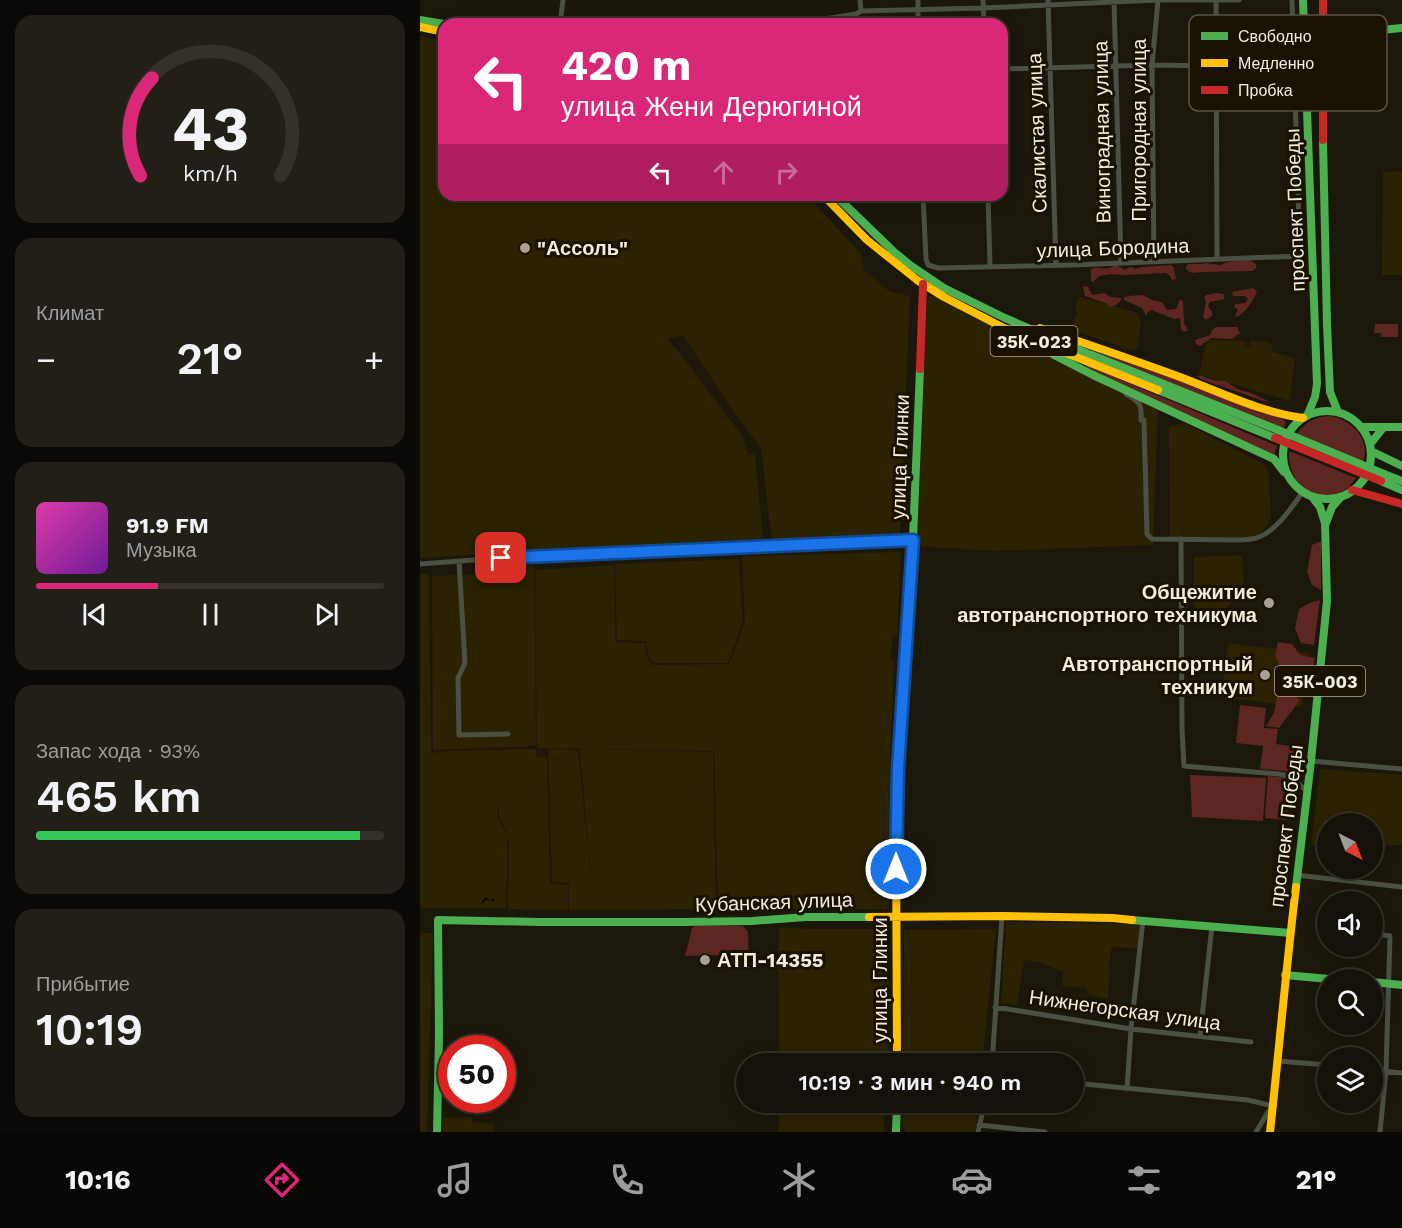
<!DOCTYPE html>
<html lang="ru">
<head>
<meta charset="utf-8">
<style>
	:root { --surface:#141108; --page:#211f16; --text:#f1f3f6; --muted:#9d9d9c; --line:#333129; --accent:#db2777 }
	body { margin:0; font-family:"Work Sans",sans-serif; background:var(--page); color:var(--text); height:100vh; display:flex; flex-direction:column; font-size:22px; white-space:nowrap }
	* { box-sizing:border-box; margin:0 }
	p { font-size:20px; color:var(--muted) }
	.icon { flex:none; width:33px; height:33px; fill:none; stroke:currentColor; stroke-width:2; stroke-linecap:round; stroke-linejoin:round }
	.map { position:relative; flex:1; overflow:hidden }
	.side { display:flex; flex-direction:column; gap:15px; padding:15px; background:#0b0904; width:420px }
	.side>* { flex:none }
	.hud { position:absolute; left:18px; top:18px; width:570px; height:183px; border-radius:18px; box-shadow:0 3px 15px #0003,0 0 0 2px var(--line); background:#db2777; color:#fff; overflow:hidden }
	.needle { width:39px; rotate:138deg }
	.controls { position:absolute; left:897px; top:813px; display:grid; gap:12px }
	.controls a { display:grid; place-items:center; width:66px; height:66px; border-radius:50%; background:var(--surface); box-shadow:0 3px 15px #0003,0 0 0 2px var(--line); font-size:30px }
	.speed { position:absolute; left:18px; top:1035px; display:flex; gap:12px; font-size:30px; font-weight:700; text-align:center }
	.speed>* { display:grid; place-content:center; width:78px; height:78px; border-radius:50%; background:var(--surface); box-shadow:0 3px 15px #0003,0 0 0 2px var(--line); line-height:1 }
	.speed .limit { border:9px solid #d22; background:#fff; color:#111 }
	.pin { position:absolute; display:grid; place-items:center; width:51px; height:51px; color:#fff; margin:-26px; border-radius:12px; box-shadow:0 3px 9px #0006 }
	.me { position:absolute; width:66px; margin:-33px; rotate:0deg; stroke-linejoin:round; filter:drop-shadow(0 0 4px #0008) }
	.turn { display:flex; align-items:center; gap:21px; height:126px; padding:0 24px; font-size:27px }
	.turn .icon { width:78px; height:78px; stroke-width:2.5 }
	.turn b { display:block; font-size:42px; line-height:51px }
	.lanes { display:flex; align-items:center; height:57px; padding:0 24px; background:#0003; justify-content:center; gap:30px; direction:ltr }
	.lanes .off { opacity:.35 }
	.big { font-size:45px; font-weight:600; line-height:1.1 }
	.side .card { flex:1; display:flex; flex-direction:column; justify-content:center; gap:9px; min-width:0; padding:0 21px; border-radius:18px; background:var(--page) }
	.side .dial { align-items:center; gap:0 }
	.dial svg { height:156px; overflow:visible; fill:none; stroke:var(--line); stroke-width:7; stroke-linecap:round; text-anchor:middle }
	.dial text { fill:var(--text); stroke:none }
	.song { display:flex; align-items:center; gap:18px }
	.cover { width:72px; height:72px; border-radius:9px; background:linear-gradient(135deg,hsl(320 70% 55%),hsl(280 70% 35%)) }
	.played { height:6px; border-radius:3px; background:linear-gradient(90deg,var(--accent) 35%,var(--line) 35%) }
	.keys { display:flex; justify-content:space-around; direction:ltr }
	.heat { display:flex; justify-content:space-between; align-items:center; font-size:33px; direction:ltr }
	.charge { height:9px; border-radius:4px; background:linear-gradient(90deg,#34c759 93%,var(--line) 0) }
	.trip { position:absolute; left:316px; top:1053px; width:348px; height:60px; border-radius:30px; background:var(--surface); box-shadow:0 3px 15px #0003,0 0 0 2px var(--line); font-weight:600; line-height:60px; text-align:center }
	.tab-bar { display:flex; height:96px; justify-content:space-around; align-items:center; background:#080703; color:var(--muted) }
	.tab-bar .icon { width:42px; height:42px }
	.tab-bar .selected { color:var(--accent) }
	.tab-bar b { font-size:27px; color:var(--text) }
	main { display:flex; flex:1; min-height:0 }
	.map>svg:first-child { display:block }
	.built { fill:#2b2201 }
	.green { fill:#5d2621 }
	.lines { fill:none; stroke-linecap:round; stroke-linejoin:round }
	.stream { stroke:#020804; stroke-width:1.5 }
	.street { stroke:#4b5044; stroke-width:5 }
	.fast { stroke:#4caf50; stroke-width:8 }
	.slow { stroke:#ffc107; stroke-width:8 }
	.jam { stroke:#c62828; stroke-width:8 }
	.fast-bridge { stroke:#4caf50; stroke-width:8 }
	.jam-bridge { stroke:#c62828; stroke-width:8 }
	.route-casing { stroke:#114b97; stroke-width:15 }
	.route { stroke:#1a73e8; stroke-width:10 }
	.poi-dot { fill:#a6a192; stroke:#191200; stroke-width:2 }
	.labels { text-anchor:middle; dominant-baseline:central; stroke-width:6; stroke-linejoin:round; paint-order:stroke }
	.shield { fill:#191200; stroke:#b0ab9a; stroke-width:1.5 }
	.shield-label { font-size:18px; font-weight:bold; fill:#f1ecdc }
	.street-label { font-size:20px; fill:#f1ecdc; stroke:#191200 }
	.poi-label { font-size:20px; font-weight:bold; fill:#f1ecdc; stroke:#191200; text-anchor:start }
	.key { fill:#191200; stroke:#5a5342; stroke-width:1.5 }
	.key-label { font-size:16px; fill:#f1ecdc }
</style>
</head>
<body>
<main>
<section class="side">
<div class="card dial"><svg viewBox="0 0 100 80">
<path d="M14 69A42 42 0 1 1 86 69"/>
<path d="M14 69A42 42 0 0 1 20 19" stroke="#db2777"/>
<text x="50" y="56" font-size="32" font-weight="700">43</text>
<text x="50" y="72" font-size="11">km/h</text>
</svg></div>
<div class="card"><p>Климат</p>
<div class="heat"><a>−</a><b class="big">21°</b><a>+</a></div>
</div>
<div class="card">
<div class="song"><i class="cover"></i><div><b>91.9 FM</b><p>Музыка</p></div></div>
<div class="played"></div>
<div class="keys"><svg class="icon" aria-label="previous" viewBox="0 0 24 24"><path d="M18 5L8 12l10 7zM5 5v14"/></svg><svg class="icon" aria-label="pause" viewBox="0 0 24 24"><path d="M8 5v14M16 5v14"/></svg><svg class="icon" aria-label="next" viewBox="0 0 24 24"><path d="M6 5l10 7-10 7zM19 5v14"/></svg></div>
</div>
<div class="card"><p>Запас хода · 93%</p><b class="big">465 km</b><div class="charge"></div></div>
<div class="card"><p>Прибытие</p><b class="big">10:19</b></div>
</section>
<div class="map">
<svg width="982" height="1132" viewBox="0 0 982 1132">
	<rect width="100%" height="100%" fill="#1b170a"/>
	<path class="built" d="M0 36 24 41V195H387L441 254 444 270 469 291 490 296 480 533 352 541 341 448 313 411 263 335 247 339 258 351 322 435 328 455 335 454 343 539 0 558Z
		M982 171V275H962L963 172Z
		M509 296H515L738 409 733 545 574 551 496 546 506 301Z
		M659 297 718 313 721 321 718 345 715 350H711L651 330 657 313 655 310Z
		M787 340 825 341V345L830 346 831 341 849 342 852 345 853 352 875 358 870 401 779 374Z
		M764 423 844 464 849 474 851 518 846 527 838 535 828 538 750 537 749 427Z
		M481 552 477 635 473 636 470 658 474 661 470 767 469 909H298L294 751 117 748 115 570 194 565 195 642 225 643V654L232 665 309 664 325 622 322 556Z
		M822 555 824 585 822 592 799 616 774 615V557Z
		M319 559 323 621 308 663H233L228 654 226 641 197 640 195 564Z
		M90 566H114L116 746 13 750 12 576 86 573Z
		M0 574H9L11 752 23 753 24 751 116 749 117 757H127L130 883 148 885V910L88 909 89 837 79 818 78 806H77L78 819 88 837 86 908H0Z
		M808 643 889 653 882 707 801 697Z
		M128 749 158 750 173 900 160 749 293 752 296 908H289L286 905H279L277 909 149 910V883L132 882Z
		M900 769 982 775V845H953L952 824H908L907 845H891Z
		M586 922 720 924 718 948 691 947 688 999 669 995 666 988 642 986 643 972 622 963 604 960 597 1005 581 1003Z
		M358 927 385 929H469L470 1063H359Z
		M576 929 562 1063H483L484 930Z
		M0 933H13L7 1132H0Z
		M360 1103H465L464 1132H358Z
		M483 1103H559L555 1132H485V1128H482Z
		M51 1117 53 1122 73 1124V1132H23V1118Z"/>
	<path class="green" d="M830 260 836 264V268L833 271 781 272C775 273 767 274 766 267L768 264H780L786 263 800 265 808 262Z
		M696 265 705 270 710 267 716 269 722 267 751 265 754 268 756 279 752 280 750 276 746 273 703 275 691 274 679 276 673 282 671 281V269C678 266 683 270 689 268 692 267 694 266 696 265Z
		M665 286 668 287 672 295 685 293 690 297 701 298V300L696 305 690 307 685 303 665 296 663 287Z
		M833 288 837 291C834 300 825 313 817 317L815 316 818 310 814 307 815 304 825 303 828 299 825 296H813L812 292Z
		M796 293 804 294V299L790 302 788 306 792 312V316L786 320 783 317 786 301 784 297 787 295Z
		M709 296 722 295 735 301 742 302 747 310 756 309 759 301 761 300 763 301 764 323 768 330 764 332 761 329 760 318 754 319 732 310 728 312 726 316 722 308 704 300V297Z
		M955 324H978V337H961V333H954Z
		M797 327H817L820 333 812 339 791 338 780 346 776 344 775 340 790 335 793 329Z
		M672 350 858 415 866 422 863 429 672 352Z
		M666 365 855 445 857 446 854 456 665 368Z
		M779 375 793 380 806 381 817 389 831 393 848 401 846 402C833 397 821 393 809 389 799 385 787 383 778 377Z
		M910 416C932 420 951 439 943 462L876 435C885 422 894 417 910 416Z
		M869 451 936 478C932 483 928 489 922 492 916 495 910 495 903 495 880 494 868 473 869 451Z
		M898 542H901V590L892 585 887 572 892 545Z
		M900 600 894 645 881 643 875 628 879 609 892 602Z
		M858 642 872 644 880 655 895 658 892 675 862 671 855 655Z
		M858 691 873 695 880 700 859 728 846 726 854 713Z
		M820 705 846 708 844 728 858 729 856 744 878 747 875 777 865 771 840 769 843 746 816 743Z
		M770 775 846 778 843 821 772 817Z
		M848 776 869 778 867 820 845 818Z
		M275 926H323L328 932 329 963 302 965 301 955 265 956 272 928Z"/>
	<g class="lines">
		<path class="stream" d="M72 900H74
			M62 903 66 898 68 900"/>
		<path class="street" d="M498 0V24
			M563 0 564 24
			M628 0 636 265
			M694 0 701 263
			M796 0 797 259
			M441 11 563 8 737 0H819
			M140 24 143 0
			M373 24 436 14
			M437 24 436 14 441 11 440 0
			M582 69 732 65 795 66 874 61
			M503 195 506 259 508 265 518 268 653 265 880 256 872 0
			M568 195 570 266
			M734 261 732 65 738 0
			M706 394C720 402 722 404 721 420H724L727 534 732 539 816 540C824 540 832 540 839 537 856 531 872 507 882 493
			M761 539 762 729 764 766 859 774 869 776 887 791
			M39 561 45 663 38 678 39 735 88 734
			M0 564 81 558 493 539
			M891 761 982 769
			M876 875 982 887
			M952 933 970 936 966 1071 960 1132
			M575 1007 711 1029 831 1042
			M780 1036 792 926
			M858 1061 908 1065
			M572 1064 582 916
			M952 1070 982 1073
			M654 1083 828 1100 853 1106 848 1112 836 1132
			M707 1089 711 1029 723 920
			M559 1125 625 1132
			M558 1132 565 1102"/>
		<path class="fast" d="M883 0 897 384 895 397 887 416
			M0 20 24 24
			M885 37 982 28
			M903 140 907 325 910 392 918 412
			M415 195 473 251 490 265 524 288 585 318 664 352 858 430
			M624 347 634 355 673 375 854 459 864 472
			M738 390 855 438
			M863 455a44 44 0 1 1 88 0a44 44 0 1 1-88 0Z
			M942 427H982
			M951 443 963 428
			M951 451 982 466
			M964 474 982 481
			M961 481 982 490
			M906 523 912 507 920 498
			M479 759 493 539 500 369
			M876 887 891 761 907 601 905 523 900 507 893 498
			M712 920 870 933
			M865 975 920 980
			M952 982 982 985
			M17 1132 19 1034 18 920 120 922H263L332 921 386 917H449
			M476 1132 477 1102"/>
		<path class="slow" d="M0 27 24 32
			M403 195 447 240 497 280 524 297 584 328 738 390
			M620 328C667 344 714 360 760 377 800 392 840 412 883 418
			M449 917 582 916 693 918 712 920
			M477 1064 476 816 479 759
			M850 1132C859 1050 866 969 876 887"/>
		<path class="jam" d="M903 0V140
			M500 369 503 284
			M932 490 982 504"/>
		<path class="fast-bridge" d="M858 430 964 474"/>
		<path class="jam-bridge" d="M855 438 961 481"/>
	</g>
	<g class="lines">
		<defs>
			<path id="route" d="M81 558 493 540 478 769 476 869"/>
		</defs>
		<use href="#route" class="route-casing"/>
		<use href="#route" class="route"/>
	</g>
	<g class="poi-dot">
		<circle cx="105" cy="248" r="6"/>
		<circle cx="849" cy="603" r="6"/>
		<circle cx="845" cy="675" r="6"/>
		<circle cx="285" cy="960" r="6"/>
	</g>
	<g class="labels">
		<g class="shield">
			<rect x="570.5" y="326" width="87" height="30" rx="4.5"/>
			<rect x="855" y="666" width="90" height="30" rx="4.5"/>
		</g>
		<g class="shield-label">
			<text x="614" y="341">35К-023</text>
			<text x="900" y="681">35К-003</text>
		</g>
		<g class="street-label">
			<text transform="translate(719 130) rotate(-90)">Пригородная улица</text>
			<text transform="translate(682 132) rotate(-91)">Виноградная улица</text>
			<text transform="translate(617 133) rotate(-92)">Скалистая улица</text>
			<text transform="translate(875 210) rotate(-92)">проспект Победы</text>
			<text transform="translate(693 248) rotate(-2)">улица Бородина</text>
			<text transform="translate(480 457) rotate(-88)">улица Глинки</text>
			<text transform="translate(866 826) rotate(-83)">проспект Победы</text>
			<text transform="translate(354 902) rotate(-2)">Кубанская улица</text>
			<text transform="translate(460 980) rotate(-90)">улица Глинки</text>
			<text transform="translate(705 1010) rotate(8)">Нижнегорская улица</text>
		</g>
		<g class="poi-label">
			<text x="117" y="248">"Ассоль"</text>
			<text x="837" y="592" text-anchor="end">Общежитие<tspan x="837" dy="23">автотранспортного техникума</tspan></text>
			<text x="833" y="664" text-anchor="end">Автотранспортный<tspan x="833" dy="23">техникум</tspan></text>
			<text x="297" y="960">АТП-14355</text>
		</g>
	</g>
	<rect x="769" y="15" width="198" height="96" rx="9" class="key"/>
	<rect x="781" y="32" width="27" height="8" fill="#4caf50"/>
	<rect x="781" y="59" width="27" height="8" fill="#ffc107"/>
	<rect x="781" y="86" width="27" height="8" fill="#c62828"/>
	<g class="key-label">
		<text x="818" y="42">Свободно</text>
		<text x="818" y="69">Медленно</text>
		<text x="818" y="96">Пробка</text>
	</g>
</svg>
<div class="controls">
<a><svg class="needle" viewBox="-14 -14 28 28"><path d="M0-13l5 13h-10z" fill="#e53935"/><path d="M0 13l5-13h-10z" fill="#9d9d9c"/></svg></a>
<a><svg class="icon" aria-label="sound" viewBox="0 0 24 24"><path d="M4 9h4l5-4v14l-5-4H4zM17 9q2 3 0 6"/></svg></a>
<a><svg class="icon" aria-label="search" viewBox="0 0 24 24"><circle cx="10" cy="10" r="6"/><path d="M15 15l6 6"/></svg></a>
<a><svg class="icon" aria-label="layers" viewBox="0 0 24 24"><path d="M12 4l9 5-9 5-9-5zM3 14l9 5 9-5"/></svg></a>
</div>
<div class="speed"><div class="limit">50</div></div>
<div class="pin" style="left:81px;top:558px;background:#d93025"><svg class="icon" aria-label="arrive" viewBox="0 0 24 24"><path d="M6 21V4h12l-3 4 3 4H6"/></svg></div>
<svg class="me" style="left:476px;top:869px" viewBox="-20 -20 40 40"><circle r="17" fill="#1a73e8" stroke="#fff" stroke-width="3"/><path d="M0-11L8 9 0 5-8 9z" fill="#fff"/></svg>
<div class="trip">10:19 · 3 мин · 940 m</div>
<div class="hud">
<div class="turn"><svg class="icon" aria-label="left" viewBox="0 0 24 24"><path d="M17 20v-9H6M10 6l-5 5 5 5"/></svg><div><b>420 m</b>улица Жени Дерюгиной</div></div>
<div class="lanes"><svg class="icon" aria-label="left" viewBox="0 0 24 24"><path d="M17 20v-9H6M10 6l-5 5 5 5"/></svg><svg class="icon off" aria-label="ahead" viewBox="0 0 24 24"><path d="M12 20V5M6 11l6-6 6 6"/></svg><svg class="icon off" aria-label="right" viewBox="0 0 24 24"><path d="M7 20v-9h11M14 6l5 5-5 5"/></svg></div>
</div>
</div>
</main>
<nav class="tab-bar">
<b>10:16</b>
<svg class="icon selected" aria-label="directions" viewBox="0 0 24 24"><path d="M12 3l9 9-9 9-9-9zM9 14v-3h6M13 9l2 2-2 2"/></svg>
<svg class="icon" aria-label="music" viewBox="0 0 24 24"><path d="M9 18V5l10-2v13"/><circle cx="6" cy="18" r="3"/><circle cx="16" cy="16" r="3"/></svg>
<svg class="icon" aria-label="phone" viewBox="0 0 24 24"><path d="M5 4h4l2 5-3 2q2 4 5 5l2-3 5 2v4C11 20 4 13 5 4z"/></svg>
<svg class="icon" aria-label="climate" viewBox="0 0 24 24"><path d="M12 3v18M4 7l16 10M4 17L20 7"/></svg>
<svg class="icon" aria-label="car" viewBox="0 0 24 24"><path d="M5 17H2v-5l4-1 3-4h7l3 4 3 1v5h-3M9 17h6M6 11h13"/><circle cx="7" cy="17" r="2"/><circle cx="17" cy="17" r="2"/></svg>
<svg class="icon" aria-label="filters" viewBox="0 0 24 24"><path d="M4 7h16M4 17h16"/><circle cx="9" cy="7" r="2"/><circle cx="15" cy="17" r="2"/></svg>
<b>21°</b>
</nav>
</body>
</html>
